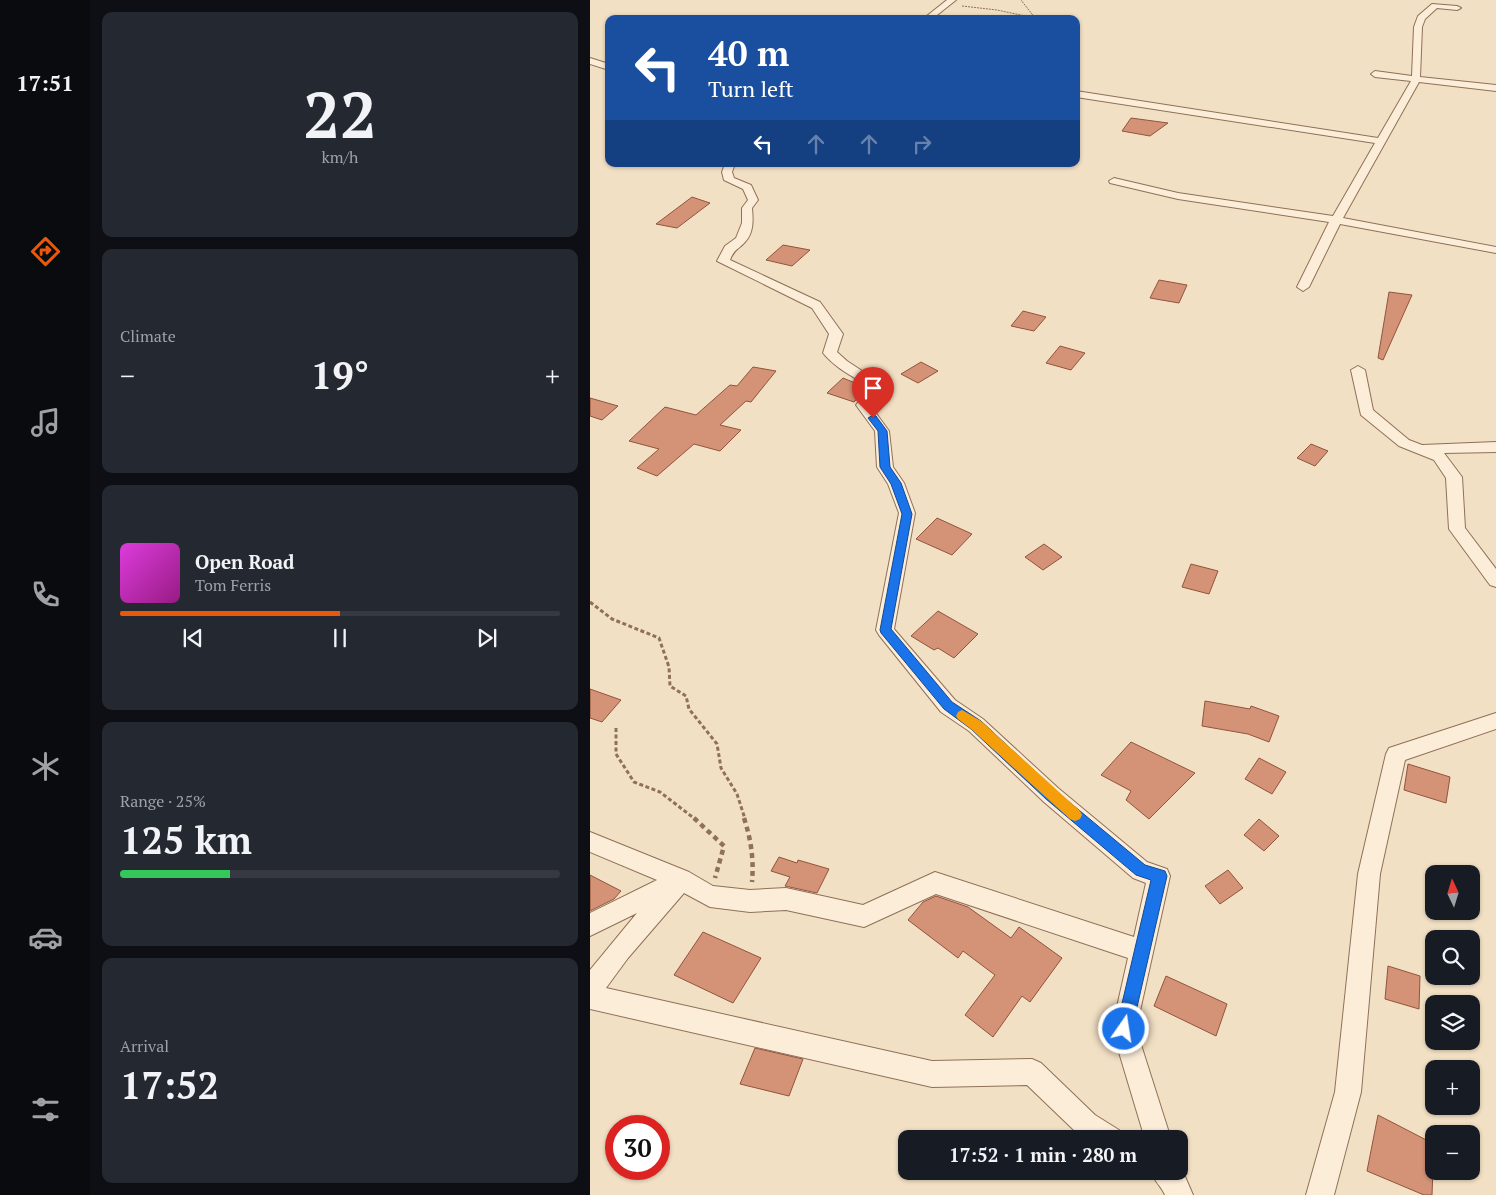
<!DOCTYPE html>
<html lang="en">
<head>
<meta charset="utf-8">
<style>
	:root { --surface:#171b24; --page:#242831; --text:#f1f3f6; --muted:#9ea1a6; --line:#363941; --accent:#ea580c }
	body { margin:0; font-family:"PT Serif",serif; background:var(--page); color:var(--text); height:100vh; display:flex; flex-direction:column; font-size:19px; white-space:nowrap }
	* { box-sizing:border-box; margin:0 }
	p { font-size:16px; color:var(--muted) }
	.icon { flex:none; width:28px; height:28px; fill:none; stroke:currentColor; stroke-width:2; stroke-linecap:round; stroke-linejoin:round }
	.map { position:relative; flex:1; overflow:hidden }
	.side { display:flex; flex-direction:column; gap:12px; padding:12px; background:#0d0f14; width:500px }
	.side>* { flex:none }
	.top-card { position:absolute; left:15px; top:15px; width:475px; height:152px; border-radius:10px; box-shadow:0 1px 4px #0004; background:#1a4fa0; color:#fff; overflow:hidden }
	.needle { width:32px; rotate:356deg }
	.buttons { position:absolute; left:835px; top:865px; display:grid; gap:10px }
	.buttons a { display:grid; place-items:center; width:55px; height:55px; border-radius:10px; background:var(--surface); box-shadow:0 1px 4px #0004; font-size:25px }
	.speed { position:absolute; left:15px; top:1115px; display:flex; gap:10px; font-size:25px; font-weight:700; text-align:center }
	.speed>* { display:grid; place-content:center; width:65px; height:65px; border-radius:50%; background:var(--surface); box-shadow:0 1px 4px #0004; line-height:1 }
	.speed .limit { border:8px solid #d22; background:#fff; color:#111 }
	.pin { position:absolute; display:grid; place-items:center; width:42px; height:42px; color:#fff; margin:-51px -21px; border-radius:50% 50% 50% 0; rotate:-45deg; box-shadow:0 0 5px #0007 }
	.pin .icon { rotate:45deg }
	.me { position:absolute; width:55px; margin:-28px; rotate:13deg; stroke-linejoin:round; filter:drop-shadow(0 0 4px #0008) }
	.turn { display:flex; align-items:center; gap:18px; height:105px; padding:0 20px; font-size:22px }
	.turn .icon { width:65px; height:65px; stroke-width:2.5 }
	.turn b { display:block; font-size:35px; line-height:42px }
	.lanes { display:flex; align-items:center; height:48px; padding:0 20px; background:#0003; justify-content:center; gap:25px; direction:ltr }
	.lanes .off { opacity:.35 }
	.big { font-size:38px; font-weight:600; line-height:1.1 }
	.side .tile { flex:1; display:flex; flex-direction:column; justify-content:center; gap:8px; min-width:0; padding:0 18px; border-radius:10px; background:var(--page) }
	.side .dial { align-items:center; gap:0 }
	.dial b { font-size:65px; line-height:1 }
	.song { display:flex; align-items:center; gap:15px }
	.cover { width:60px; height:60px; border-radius:8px; background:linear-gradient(135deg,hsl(300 70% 55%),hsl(310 70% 35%)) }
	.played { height:5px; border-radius:2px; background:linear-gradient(90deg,var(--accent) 50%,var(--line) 50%) }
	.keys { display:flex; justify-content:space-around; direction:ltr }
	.heat { display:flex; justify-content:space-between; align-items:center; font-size:28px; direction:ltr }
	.charge { height:8px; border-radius:4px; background:linear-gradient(90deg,#34c759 25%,var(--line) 0) }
	.trip { position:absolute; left:308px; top:1130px; width:290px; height:50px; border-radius:10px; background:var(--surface); box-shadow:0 1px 4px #0004; font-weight:600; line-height:50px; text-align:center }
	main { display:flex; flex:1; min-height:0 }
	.tab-bar { display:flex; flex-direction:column; width:90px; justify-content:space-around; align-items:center; background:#090b0e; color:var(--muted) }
	.tab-bar .icon { width:35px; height:35px }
	.tab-bar .selected { color:var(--accent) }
	.tab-bar b { font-size:22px; color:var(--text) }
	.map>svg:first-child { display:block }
	.building { fill:#d49377; stroke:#91543c }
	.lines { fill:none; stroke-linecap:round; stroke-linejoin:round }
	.street-casing { stroke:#8f7058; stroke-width:2 }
	.path-far2 { stroke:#8f7058; stroke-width:1; stroke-dasharray:2 1; stroke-linecap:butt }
	.path-far1 { stroke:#8f7058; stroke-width:3; stroke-dasharray:4 2.5; stroke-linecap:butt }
	.path { stroke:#8f7058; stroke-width:4.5; stroke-dasharray:5 4; stroke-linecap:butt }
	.street { fill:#fcedd9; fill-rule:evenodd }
	.route { fill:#1a73e8; stroke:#114b97 }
	.slow { fill:#f59e0b }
</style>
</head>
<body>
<main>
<nav class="tab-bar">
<b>17:51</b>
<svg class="icon selected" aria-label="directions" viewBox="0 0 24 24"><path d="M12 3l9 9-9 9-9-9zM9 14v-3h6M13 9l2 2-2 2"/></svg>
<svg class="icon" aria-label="music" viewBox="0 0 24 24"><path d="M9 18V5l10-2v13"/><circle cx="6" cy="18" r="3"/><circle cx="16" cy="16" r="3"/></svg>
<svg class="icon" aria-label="phone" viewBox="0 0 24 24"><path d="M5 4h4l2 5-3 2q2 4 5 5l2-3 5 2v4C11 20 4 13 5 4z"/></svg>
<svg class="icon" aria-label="climate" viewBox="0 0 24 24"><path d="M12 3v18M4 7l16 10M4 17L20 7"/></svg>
<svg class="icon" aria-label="car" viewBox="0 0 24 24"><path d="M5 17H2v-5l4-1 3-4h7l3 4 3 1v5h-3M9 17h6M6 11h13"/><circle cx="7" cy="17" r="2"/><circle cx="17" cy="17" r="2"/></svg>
<svg class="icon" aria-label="filters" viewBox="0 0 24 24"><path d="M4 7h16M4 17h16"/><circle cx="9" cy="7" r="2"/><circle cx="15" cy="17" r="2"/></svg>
</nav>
<section class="side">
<div class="tile dial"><b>22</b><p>km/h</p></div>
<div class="tile"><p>Climate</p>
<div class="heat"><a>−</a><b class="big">19°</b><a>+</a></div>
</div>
<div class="tile">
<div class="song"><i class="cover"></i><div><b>Open Road</b><p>Tom Ferris</p></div></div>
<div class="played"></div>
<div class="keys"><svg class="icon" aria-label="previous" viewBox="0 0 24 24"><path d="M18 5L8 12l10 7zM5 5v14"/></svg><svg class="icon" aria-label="pause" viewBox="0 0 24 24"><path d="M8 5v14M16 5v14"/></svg><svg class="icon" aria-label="next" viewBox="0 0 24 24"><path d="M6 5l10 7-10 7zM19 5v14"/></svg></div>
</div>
<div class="tile"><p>Range · 25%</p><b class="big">125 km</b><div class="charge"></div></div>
<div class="tile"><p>Arrival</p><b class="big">17:52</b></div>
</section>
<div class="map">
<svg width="906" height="1195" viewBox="0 0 906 1195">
	<rect width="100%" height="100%" fill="#f2e0c4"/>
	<path class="building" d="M541 118 578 123 560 136 532 131Z
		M102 197 120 203 87 228 66 224Z
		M193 245 220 250 202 266 176 260Z
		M569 280 597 285 589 303 560 298Z
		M799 292 822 295 793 360 788 358Z
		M433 311 456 317 444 331 421 326Z
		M470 346 495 353 481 370 456 363Z
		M331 362 348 371 328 383 311 374Z
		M163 367 186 371 161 402 156 401 130 425 151 430 130 451 104 444 67 476 47 468 69 449 39 441 75 407 106 415 140 385 147 386Z
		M253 378 277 388 264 402 237 393Z
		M0 398 28 406 12 420 0 416Z
		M721 444 738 451 725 466 707 458Z
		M347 518 382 534 362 555 326 539Z
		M454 544 472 557 453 570 435 557Z
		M601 564 628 571 619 594 592 587Z
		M348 611 388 634 364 658 348 648 344 650 321 636Z
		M0 689 31 700 12 722 0 718Z
		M615 701 660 709 661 706 689 716 679 742 658 734 612 726Z
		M541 742 605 773 559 819 536 800 541 791 511 775Z
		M669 758 696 772 682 794 655 779Z
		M818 764 860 777 856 803 814 790Z
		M669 819 689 836 674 851 654 835Z
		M189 857 207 863 208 860 239 869 227 893 195 886 200 877 181 871Z
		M638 870 653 888 630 904 615 886Z
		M0 875 31 891 24 899 0 911Z
		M346 896 378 907 421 938 429 927 472 958 440 1002 432 996 403 1037 375 1015 405 975 373 951 368 958 318 920 333 902Z
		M113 932 171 958 143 1003 84 975Z
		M798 966 830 976 829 1009 795 999Z
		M576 976 637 1004 626 1036 564 1006Z
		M165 1048 213 1059 199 1096 150 1084Z
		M788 1115 844 1144 842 1195H834L777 1171Z"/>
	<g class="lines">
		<defs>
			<path id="street" d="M357 0H366L342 19H333Z
				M842 4 867 6 871 8 867 10 847 8 835 19 832 27 830 77 906 85V91L829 82 753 218 906 247V253L750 224 719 287 713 291 707 287 739 222 588 199 520 183 519 181 524 178 588 193 743 216 785 143 486 97V91L788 138 821 81 785 77 781 74 785 71 822 76 824 27 828 16Z
				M0 58 19 64V70L0 64Z
				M135 164H145L142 172 144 178 161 185 168 200 162 208C163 219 164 233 155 242 148 250 144 249 140 260L230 302 253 334 247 352 257 361 295 386 280 405 299 431 303 467 314 483 325 513 304 629 365 700 393 719 468 788 557 862 577 869 580 876 546 1029 581 1139H555L522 1029 538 958 346 894 274 927 196 910 160 912 120 907 94 893 38 958 16 988 342 1061 442 1059 451 1063 505 1115 529 1130 533 1139H495L487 1133 437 1085 342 1087 0 1009V970L47 913 0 936V913L67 880 0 852V832L99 872 123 886 160 890 196 888 273 905 345 872 544 937 556 883 543 878 454 802 379 731 351 712 289 635 286 630 309 513 298 484 287 467 285 431 266 405 280 387C264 377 245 368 233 353L239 334 222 308 127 261 135 246 146 238 152 223V208L158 200 153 189 134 180 132 172Z
				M768 366 775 370 783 410 819 440 832 445 906 442V452L854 453 872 477 875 528 906 569V587L900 585 859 529 856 478 844 460 809 446 771 415 761 370Z
				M906 713V729L815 760 790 874 771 1092 744 1195H716L745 1092 768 874 796 754 799 748Z
				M589 1165H590L603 1195H575C571 1186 564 1181 561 1171H589Z"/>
		</defs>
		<use href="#street" class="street-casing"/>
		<path class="path-far2" d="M372 6 407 10 445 18 431 0"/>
		<path class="path-far1" d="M0 602 22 619 69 638 79 667 80 686 96 696 99 709 127 744 131 768 147 794 155 819
			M26 728V754L44 782 70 792 105 819"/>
		<path class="path" d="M104 818 134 846 125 878
			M154 818C161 840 164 859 162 882"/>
		<use href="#street" class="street"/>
	</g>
	<path class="route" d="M283 415 286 416 297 431 300 467 311 483 322 514 301 629 362 702 391 721 466 791 555 865 575 871 577 876 542 1029 539 1035 534 1037 528 1035 526 1029 561 880 546 875 456 799 381 729 354 709 291 633 290 630 312 514 301 484 290 467 288 431 278 418Z"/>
	<path class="slow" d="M372 710 391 721 490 811 492 815 490 819 485 821 480 819 381 729 368 719 366 716 368 712Z"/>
</svg>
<div class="buttons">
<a><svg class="needle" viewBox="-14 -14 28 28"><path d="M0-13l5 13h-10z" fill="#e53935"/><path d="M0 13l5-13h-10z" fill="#9ea1a6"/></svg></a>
<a><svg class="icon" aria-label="search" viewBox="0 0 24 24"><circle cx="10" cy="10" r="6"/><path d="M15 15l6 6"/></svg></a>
<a><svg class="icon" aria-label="layers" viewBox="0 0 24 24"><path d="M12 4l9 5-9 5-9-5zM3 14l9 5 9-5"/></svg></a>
<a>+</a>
<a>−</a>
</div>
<div class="speed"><div class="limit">30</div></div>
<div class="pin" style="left:283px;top:418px;background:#d93025"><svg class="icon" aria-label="arrive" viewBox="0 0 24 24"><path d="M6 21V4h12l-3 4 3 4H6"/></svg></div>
<svg class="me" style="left:534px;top:1029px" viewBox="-20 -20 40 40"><circle r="17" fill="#1a73e8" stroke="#fff" stroke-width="3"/><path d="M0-11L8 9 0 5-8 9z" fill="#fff"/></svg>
<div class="trip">17:52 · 1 min · 280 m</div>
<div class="top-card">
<div class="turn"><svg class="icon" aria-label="left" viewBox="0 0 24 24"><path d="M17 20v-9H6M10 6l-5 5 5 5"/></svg><div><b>40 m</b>Turn left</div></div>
<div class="lanes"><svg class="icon" aria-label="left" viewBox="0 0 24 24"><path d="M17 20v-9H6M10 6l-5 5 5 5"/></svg><svg class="icon off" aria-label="ahead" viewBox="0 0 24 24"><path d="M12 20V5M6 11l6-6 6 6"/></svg><svg class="icon off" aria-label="ahead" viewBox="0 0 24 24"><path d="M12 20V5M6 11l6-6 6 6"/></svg><svg class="icon off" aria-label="right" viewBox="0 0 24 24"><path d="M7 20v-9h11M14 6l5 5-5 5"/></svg></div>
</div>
</div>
</main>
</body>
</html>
